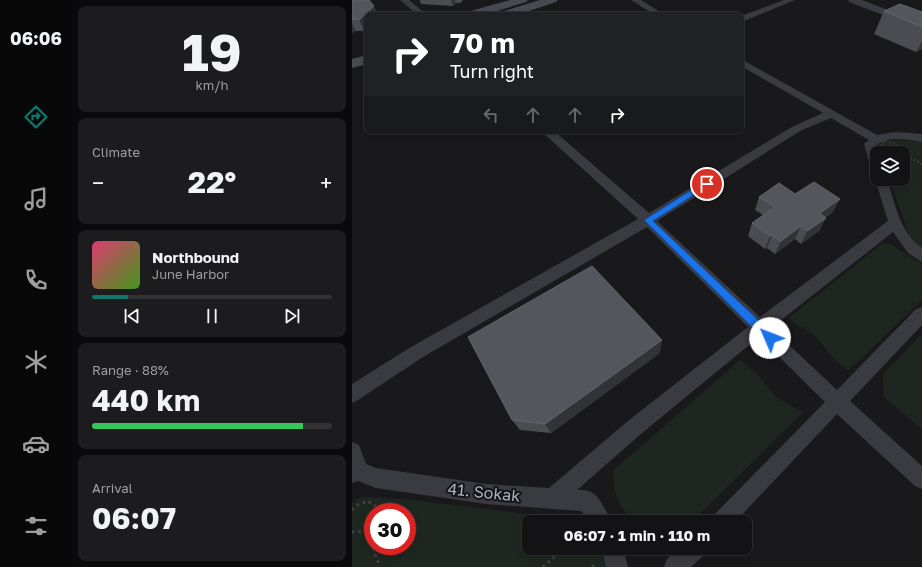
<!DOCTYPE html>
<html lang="en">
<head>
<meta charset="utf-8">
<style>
	:root { --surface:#131315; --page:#1c1c1e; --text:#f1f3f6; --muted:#9d9ea0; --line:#323234; --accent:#0f766e }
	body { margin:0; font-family:"Golos Text",sans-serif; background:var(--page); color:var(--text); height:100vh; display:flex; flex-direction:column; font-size:15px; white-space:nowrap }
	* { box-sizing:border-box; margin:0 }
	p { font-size:13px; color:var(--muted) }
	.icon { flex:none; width:22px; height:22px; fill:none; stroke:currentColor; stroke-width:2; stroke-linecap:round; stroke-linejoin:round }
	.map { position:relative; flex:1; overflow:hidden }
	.sheet { display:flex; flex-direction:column; gap:6px; padding:6px; background:#0a0a0c; width:280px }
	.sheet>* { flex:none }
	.hud { position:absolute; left:12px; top:12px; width:380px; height:122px; border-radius:8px; box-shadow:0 2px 6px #0003,0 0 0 1px var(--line); background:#202124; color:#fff; overflow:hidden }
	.buttons { position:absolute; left:518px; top:146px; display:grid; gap:8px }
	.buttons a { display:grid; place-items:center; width:40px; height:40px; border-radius:8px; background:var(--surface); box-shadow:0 2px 6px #0003,0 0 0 1px var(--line); font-size:20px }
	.speed { position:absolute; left:12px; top:503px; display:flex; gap:8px; font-size:20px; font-weight:700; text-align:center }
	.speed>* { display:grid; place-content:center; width:52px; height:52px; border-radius:50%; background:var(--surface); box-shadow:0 2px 6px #0003,0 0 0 1px var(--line); line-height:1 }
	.speed .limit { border:6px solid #d22; background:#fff; color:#111 }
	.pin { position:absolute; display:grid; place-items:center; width:34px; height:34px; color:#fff; margin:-17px; border:2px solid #fff; border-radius:50%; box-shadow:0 1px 4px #0007 }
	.me { position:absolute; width:44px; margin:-22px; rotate:314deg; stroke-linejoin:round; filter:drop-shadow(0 0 3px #0008) }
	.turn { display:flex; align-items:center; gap:14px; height:84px; padding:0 20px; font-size:18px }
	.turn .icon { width:52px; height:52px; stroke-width:2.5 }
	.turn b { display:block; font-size:28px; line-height:34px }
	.lanes { display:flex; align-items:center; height:38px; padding:0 20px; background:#0003; justify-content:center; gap:20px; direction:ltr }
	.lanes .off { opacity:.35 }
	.big { font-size:30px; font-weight:700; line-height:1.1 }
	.sheet .tile { flex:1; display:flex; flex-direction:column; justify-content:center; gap:6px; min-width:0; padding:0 14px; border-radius:8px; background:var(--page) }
	.sheet .dial { align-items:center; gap:0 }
	.dial b { font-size:52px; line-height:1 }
	.song { display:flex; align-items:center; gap:12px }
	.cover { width:48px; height:48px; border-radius:6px; background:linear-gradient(135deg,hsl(340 70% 55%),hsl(100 70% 35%)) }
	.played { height:4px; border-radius:2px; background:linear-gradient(90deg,var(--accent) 15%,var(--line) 15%) }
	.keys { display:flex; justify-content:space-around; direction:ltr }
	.heat { display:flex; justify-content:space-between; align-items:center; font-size:22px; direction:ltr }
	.charge { height:6px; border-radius:3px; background:linear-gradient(90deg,#34c759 88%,var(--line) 0) }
	.trip { position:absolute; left:170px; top:515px; width:230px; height:40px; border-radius:8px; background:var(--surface); box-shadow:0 2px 6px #0003,0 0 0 1px var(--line); font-weight:700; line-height:40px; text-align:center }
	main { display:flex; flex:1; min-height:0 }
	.menu { display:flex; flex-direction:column; width:72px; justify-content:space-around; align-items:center; background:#080808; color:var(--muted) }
	.menu .icon { width:28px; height:28px }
	.menu .on { color:var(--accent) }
	.menu b { font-size:18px; color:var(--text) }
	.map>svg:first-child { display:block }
	.green { fill:#1e271f; fill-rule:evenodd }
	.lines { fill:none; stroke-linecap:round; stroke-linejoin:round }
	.path-far1 { stroke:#3f4248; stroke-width:2; stroke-dasharray:1.5 2.5; stroke-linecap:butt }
	.path { stroke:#3f4248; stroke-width:3; stroke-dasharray:2.5 4; stroke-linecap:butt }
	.minor { fill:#3a3b41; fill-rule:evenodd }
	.tertiary { fill:#3a3b41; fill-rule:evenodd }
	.secondary { fill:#474a51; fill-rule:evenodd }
	.wall { fill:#4a4c51 }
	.shaded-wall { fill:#323337 }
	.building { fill:#55565d; stroke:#62646c }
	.route { fill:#1a73e8; stroke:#114b97 }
	.labels { text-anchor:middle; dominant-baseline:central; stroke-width:4; stroke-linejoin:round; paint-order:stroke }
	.near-street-label { font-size:16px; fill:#aab0bc; stroke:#141417 }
</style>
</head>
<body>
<main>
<nav class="menu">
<b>06:06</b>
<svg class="icon on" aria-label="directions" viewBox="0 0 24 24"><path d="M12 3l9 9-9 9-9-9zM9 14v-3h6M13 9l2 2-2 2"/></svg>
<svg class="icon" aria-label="music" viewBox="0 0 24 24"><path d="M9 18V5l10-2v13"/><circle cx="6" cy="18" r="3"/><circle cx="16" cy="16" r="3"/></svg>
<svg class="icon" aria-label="phone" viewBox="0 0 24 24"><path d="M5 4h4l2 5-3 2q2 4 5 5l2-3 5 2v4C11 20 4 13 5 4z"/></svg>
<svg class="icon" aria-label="climate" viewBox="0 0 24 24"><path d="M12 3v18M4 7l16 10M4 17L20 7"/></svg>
<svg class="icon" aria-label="car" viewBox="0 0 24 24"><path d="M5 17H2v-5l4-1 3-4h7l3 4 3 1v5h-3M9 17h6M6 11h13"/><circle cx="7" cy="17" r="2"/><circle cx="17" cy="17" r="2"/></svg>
<svg class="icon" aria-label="filters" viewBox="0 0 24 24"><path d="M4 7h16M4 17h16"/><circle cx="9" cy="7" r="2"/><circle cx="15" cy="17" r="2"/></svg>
</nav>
<section class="sheet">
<div class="tile dial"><b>19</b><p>km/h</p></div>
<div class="tile"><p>Climate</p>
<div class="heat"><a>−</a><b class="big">22°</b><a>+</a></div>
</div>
<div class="tile">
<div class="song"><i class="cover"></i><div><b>Northbound</b><p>June Harbor</p></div></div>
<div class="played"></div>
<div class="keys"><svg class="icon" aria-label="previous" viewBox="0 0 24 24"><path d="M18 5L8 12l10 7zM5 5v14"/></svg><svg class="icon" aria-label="pause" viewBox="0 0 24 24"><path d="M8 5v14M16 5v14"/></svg><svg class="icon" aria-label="next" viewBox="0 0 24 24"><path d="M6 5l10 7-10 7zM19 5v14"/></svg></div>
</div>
<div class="tile"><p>Range · 88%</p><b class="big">440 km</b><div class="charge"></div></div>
<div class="tile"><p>Arrival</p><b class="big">06:07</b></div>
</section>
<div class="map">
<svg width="570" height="567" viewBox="0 0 570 567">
	<rect width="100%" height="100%" fill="#19191c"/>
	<path class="green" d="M536 139 570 142V250L558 237 537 179H551V153H527L525 144 528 141Z
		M531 243 540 245 570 264V300L497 370C480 362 472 343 457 331 450 326 442 326 438 317Z
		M570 334V429L532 397 531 374Z
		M388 360 405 374 425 398 451 412 340 522H280C268 505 259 492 262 470Z
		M8 497 52 499 224 520 227 522H177V548H246L254 567H0V503ZM21 512H55V546H21Z"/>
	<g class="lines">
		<path class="path-far1" d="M533 141 544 144 546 149 540 152 532 149 529 144Z
			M551 154 570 164"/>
		<path class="path" d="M0 510 7 504 16 501 23 506 25 512
			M14 530 28 567
			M0 532 12 531 21 523
			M191 567 212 548
			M240 567 245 563"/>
		<path class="minor" d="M48 0H57L75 15H66Z
			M279 0H289L313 15H303Z
			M432 0H443L389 22V16Z
			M389 59 525 135 543 132 570 134V142C555 140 537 135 524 145L526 153H525V172L521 171 519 168 512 144 517 140 479 118 448 131 305 221 408 317 536 221 523 179 525 176V179H535C543 203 548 233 570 248V262L556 253 541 232 419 328 485 390 564 309 570 307V325L498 401 570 466V489L563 486 485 414 383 522H358L362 515 473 402 407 337 290 433 225 490C231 490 237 490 242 494 248 498 256 515 260 522H237L229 511 134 504 24 488 6 481 0 483V442L7 445 14 464 24 468 134 484 197 488 277 420 396 327 295 227 71 357 6 400 0 403V384L59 347 286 219 189 131H202L297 213 440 127 471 113 389 66Z
			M249 548H271L276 567H254Z
			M327 548H354L351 556 339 567H312L315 559Z"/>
		<path class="tertiary" d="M496 0H510L570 23V30L497 2Z"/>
		<path class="secondary" d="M158 0H176L174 2 132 15H113L115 12Z
			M188 0H206L204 2 165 15 150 14 152 11Z
			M15 55V64L0 68V59Z"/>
	</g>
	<path class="wall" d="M0 0 15 15V29L13 31H4L0 33Z
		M68 0H111L108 3H104L101 6 69 4Z
		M532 11 570 12V49L564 52 522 34Z
		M443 194 488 199 481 212 474 217 467 231 449 244 443 239 423 254 415 248 413 249 396 236 400 223 411 215 403 210 407 197Z
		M308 353 199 433 168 430 160 420Z"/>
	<path class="shaded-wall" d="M99 0H103L104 3 101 6Z
		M22 6 26 15H15V29L13 31 7 20Z
		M0 23 4 31 1 33 0 32Z
		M570 41V49L564 52Z
		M488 199 481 212 461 226 468 213Z
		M474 218 467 231 449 244 455 231Z
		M449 226 443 239 423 254 429 241Z
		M420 235 415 248 413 249 418 236Z
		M310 340 308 353 199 433 193 424Z"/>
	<path class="building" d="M0 0H17L22 6 7 20 0 19Z
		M548 4 570 12V27L532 11Z
		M462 182 488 199 468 213 474 218 455 231 449 226 429 241 420 235 418 236 400 223 423 207 407 197 427 183 443 194Z
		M240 266 310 340 193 424 160 420 116 337Z"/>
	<path class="route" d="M352 182H355L359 184 301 221 421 334 423 338 421 341 418 342 414 341 292 220Z"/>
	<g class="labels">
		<g class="near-street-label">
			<text transform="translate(132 492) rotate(6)">41. Sokak</text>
		</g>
	</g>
</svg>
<div class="buttons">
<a><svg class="icon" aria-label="layers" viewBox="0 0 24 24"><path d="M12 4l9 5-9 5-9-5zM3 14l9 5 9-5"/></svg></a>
</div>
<div class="speed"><div class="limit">30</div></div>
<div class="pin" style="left:355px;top:184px;background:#d93025"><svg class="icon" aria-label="arrive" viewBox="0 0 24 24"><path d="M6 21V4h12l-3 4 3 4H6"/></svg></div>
<svg class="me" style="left:418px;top:338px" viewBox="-20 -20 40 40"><circle r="19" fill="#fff"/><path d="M0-13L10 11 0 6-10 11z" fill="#1a73e8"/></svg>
<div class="trip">06:07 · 1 min · 110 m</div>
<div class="hud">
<div class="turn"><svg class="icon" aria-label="right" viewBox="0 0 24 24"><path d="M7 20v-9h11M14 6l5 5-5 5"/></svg><div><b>70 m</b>Turn right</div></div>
<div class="lanes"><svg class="icon off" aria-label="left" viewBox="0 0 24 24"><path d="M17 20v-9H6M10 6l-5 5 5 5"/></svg><svg class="icon off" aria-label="ahead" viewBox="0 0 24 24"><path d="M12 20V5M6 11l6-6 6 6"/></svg><svg class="icon off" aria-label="ahead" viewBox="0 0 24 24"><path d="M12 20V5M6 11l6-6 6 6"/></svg><svg class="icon" aria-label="right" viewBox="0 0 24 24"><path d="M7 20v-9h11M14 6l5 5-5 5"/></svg></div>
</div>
</div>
</main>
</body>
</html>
